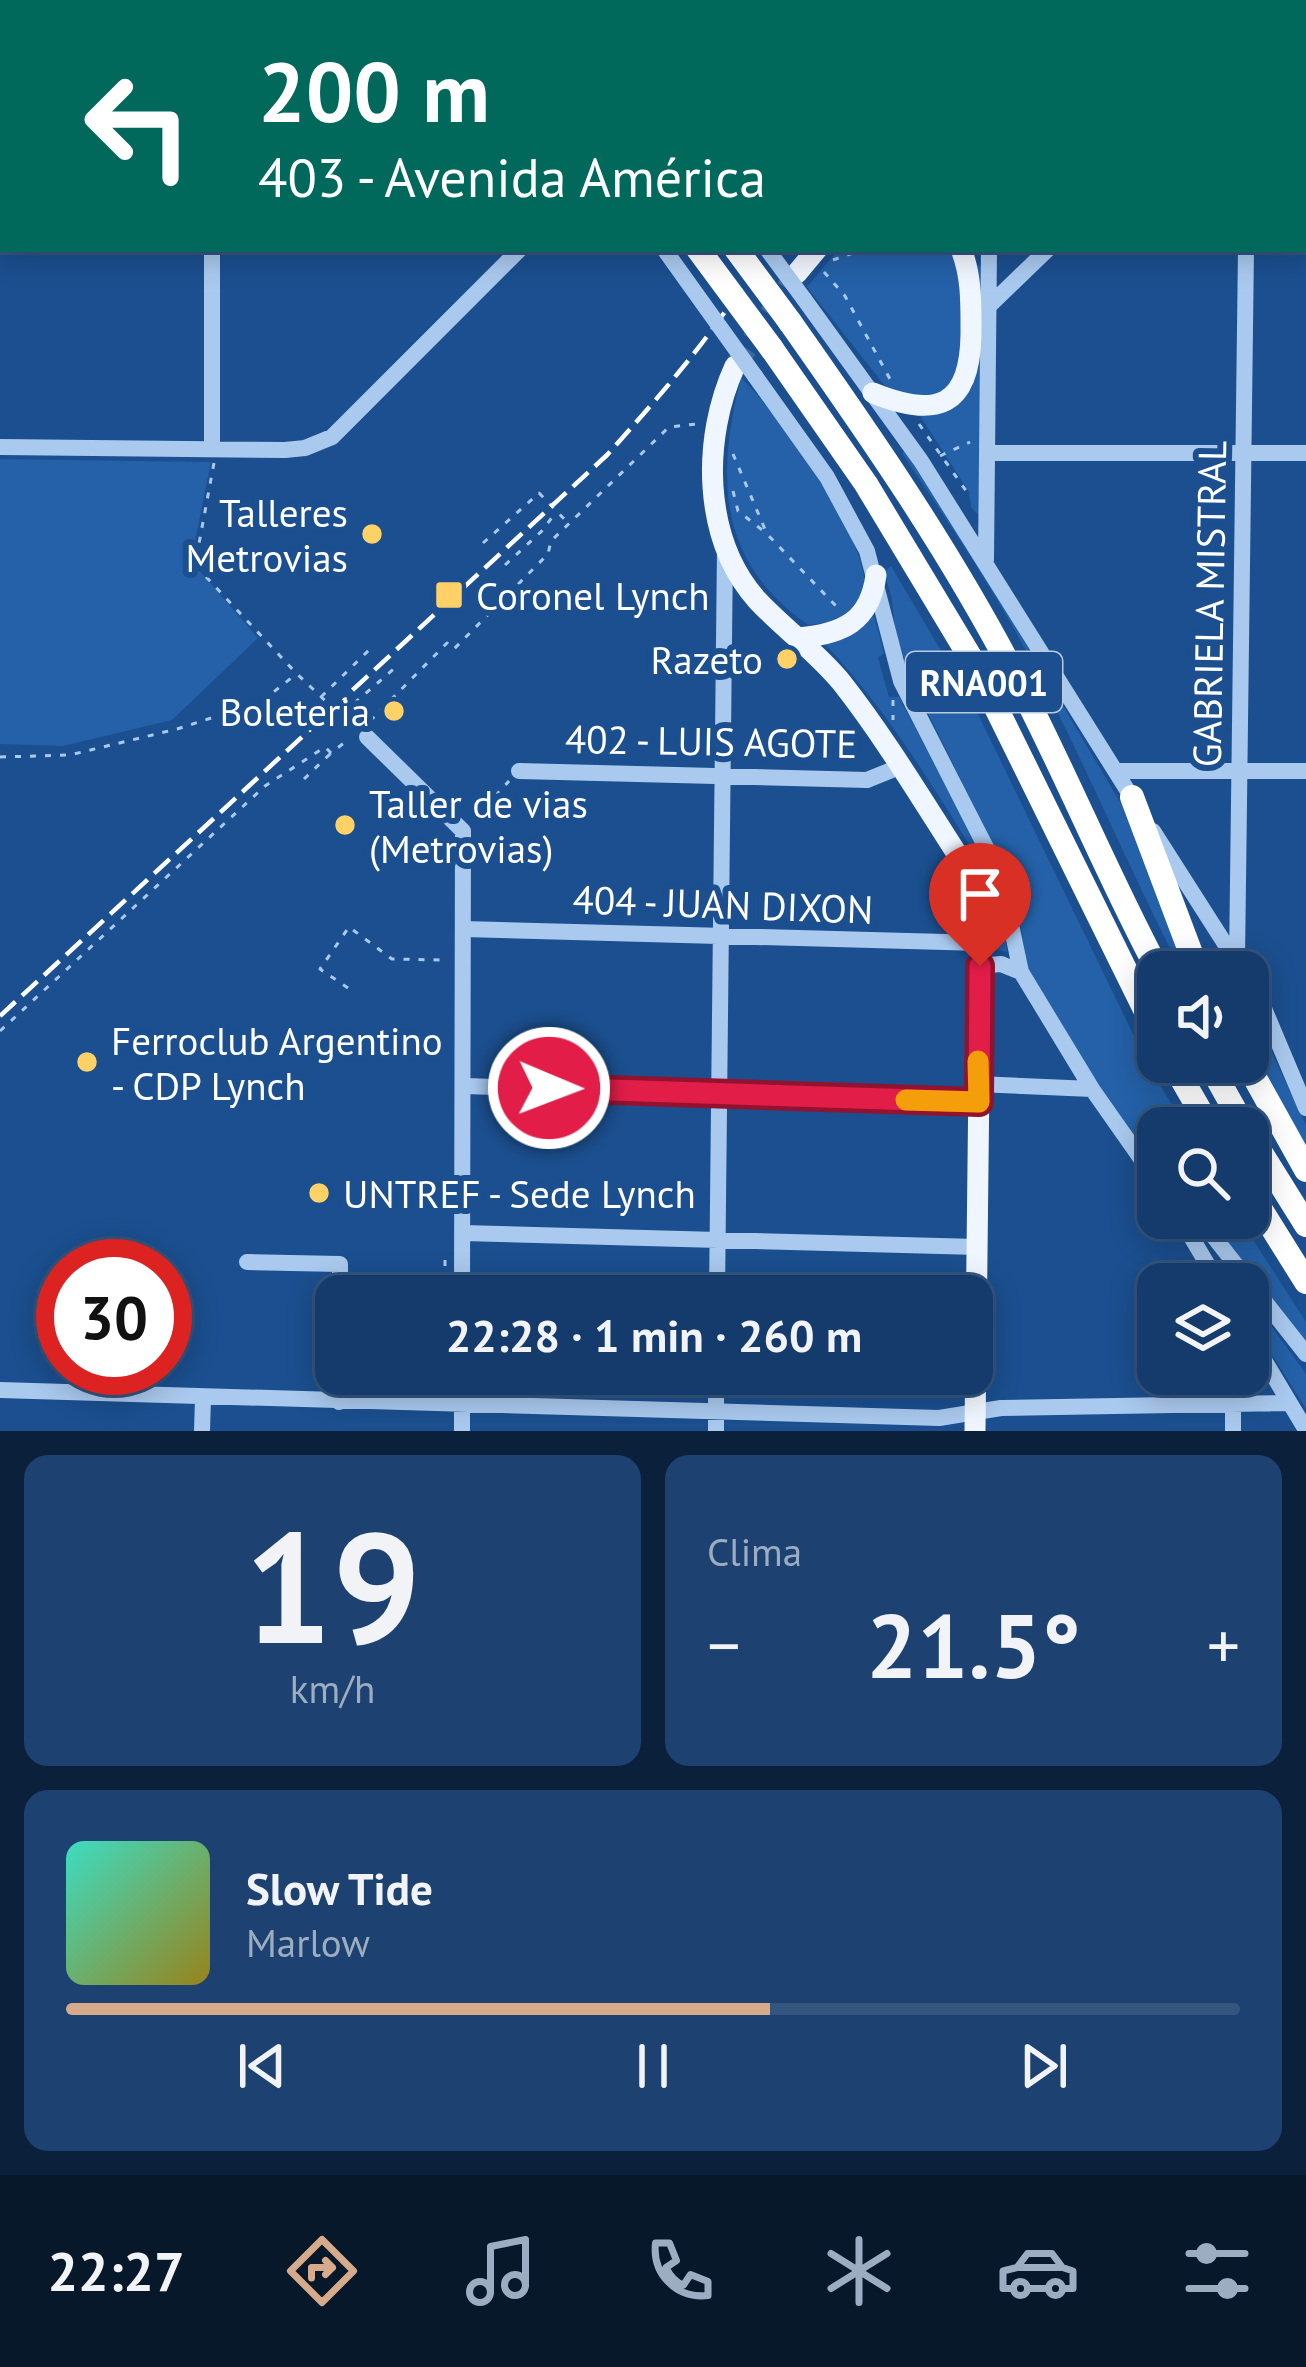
<!DOCTYPE html>
<html lang="es">
<head>
<meta charset="utf-8">
<style>
	:root { --surface:#143b6b; --page:#1d4271; --text:#f1f3f6; --muted:#9dadc1; --line:#33557e; --accent:#d6ab8b }
	body { margin:0; font-family:"PT Sans",sans-serif; background:var(--page); color:var(--text); height:100vh; display:flex; flex-direction:column; font-size:45px; white-space:nowrap }
	* { box-sizing:border-box; margin:0 }
	p { font-size:39px; color:var(--muted) }
	.icon { flex:none; width:66px; height:66px; fill:none; stroke:currentColor; stroke-width:2; stroke-linecap:round; stroke-linejoin:round }
	.map { position:relative; height:1431px; overflow:hidden }
	.details { display:flex; flex-direction:column; gap:24px; padding:24px; background:#0b203b; flex:1 }
	.details>* { flex:none }
	.banner { position:absolute; left:0px; top:0px; width:1308px; height:252px; box-shadow:0 6px 30px #0003,0 0 0 3px var(--line); background:#00695c; color:#fff; overflow:hidden }
	.fabs { position:absolute; left:1137px; top:951px; display:grid; gap:24px }
	.fabs a { display:grid; place-items:center; width:132px; height:132px; border-radius:24px; background:var(--surface); box-shadow:0 6px 30px #0003,0 0 0 3px var(--line); font-size:60px }
	.speed { position:absolute; left:36px; top:1239px; display:flex; gap:24px; font-size:60px; font-weight:700; text-align:center }
	.speed>* { display:grid; place-content:center; width:156px; height:156px; border-radius:50%; background:var(--surface); box-shadow:0 6px 30px #0003,0 0 0 3px var(--line); line-height:1 }
	.speed .limit { border:18px solid #d22; background:#fff; color:#111 }
	.pin { position:absolute; display:grid; place-items:center; width:102px; height:102px; color:#fff; margin:-123px -51px; border-radius:50% 50% 50% 0; rotate:-45deg; box-shadow:0 0 12px #0007 }
	.pin .icon { rotate:45deg }
	.me { position:absolute; width:132px; margin:-66px; rotate:91deg; stroke-linejoin:round; filter:drop-shadow(0 0 9px #0008) }
	.turn { display:flex; align-items:center; gap:42px; height:252px; padding:0 60px; font-size:54px }
	.turn .icon { width:156px; height:156px; stroke-width:2.5 }
	.turn b { display:block; font-size:84px; line-height:102px }
	.big { font-size:90px; font-weight:800; line-height:1.1 }
	.details .card { flex:1; display:flex; flex-direction:column; justify-content:center; gap:18px; min-width:0; padding:0 42px; border-radius:24px; background:var(--page) }
	.details .dial { align-items:center; gap:0 }
	.dial b { font-size:156px; line-height:1 }
	.song { display:flex; align-items:center; gap:36px }
	.cover { width:144px; height:144px; border-radius:18px; background:linear-gradient(135deg,hsl(170 70% 55%),hsl(50 70% 35%)) }
	.played { height:12px; border-radius:6px; background:linear-gradient(90deg,var(--accent) 60%,var(--line) 60%) }
	.keys { display:flex; justify-content:space-around; direction:ltr }
	.heat { display:flex; justify-content:space-between; align-items:center; font-size:66px; direction:ltr }
	.details .tiles { flex:1; display:grid; gap:24px; grid-template-columns:1fr 1fr }
	.card:last-child { grid-column:span 2 }
	.trip { position:absolute; left:315px; top:1275px; width:678px; height:120px; border-radius:24px; background:var(--surface); box-shadow:0 6px 30px #0003,0 0 0 3px var(--line); font-weight:800; line-height:120px; text-align:center }
	.tab-bar { display:flex; height:192px; justify-content:space-around; align-items:center; background:#08182b; color:var(--muted) }
	.tab-bar .icon { width:84px; height:84px }
	.tab-bar .selected { color:var(--accent) }
	.tab-bar b { font-size:54px; color:var(--text) }
	.map>svg:first-child { display:block }
	.green { fill:#2461a8 }
	.lines { fill:none; stroke-linecap:round; stroke-linejoin:round }
	.major-tunnel { stroke:#3d69a0; stroke-width:21; stroke-dasharray:21 10; stroke-linecap:butt }
	.path { stroke:#a9c9ee; stroke-width:3; stroke-dasharray:6 9; stroke-linecap:butt }
	.minor { stroke:#a9c9ee; stroke-width:16 }
	.major { stroke:#f0f6ff; stroke-width:21 }
	.highway { stroke:#fff; stroke-width:24 }
	.rail { stroke:#fff; stroke-width:4.5; stroke-dasharray:21 9; stroke-linecap:butt }
	.minor-bridge { stroke:#a9c9ee; stroke-width:16 }
	.highway-bridge { stroke:#fff; stroke-width:24 }
	.route-casing { stroke:#92132f; stroke-width:30 }
	.route { stroke:#e11d48; stroke-width:21 }
	.slow { stroke:#f59e0b; stroke-width:21 }
	.poi-dot { fill:#ffd166; stroke:#1b4f8f; stroke-width:4.5 }
	.labels { text-anchor:middle; dominant-baseline:central; stroke-width:12; stroke-linejoin:round; paint-order:stroke }
	.shield { fill:#1b4f8f; stroke:#bbcadd; stroke-width:3 }
	.shield-label { font-size:36px; font-weight:bold; fill:#fff }
	.poi-label { font-size:39px; fill:#fff; stroke:#1b4f8f; text-anchor:start }
	.street-label { font-size:39px; fill:#fff; stroke:#1b4f8f }
</style>
</head>
<body>
<div class="map">
<svg width="1306" height="1431" viewBox="0 0 1306 1431">
	<rect width="100%" height="100%" fill="#1b4f8f"/>
	<path class="green" d="M839 249H953L964 275 958 380 927 402 885 386 807 287Z
		M972 260 983 268 979 516 971 507 969 492 919 414C944 417 959 407 973 386Z
		M741 378C773 407 880 553 863 596 853 619 830 623 808 625 717 561 716 477 741 378Z
		M905 451 1006 610 1139 834 1188 972H1182C1120 852 1070 725 1002 608 971 555 936 504 902 453Z
		M0 459 211 462 191 561 258 638 172 720 63 746 0 744Z
		M891 566 976 710 1149 1067 1186 1128H1158V1165L1132 1139 1030 980 1014 887 912 681 895 631 892 598 884 572Z
		M874 616 884 653 878 658 889 697H899L991 872 1002 901 1007 952 997 950V900L988 874C935 791 892 715 824 643Z
		M1248 1003 1306 1125V1153L1248 1048Z
		M1205 1218H1239L1306 1322V1344Z
		M1248 1294 1306 1374V1409L1248 1316Z"/>
	<g class="lines">
		<path class="major-tunnel" d="M735 366 797 273"/>
		<path class="path" d="M833 260 864 249
			M824 272 845 296 891 381
			M919 424 969 495
			M733 454 767 534 837 607
			M940 456 970 442
			M214 463 195 565 296 673 354 728
			M733 491 738 511 766 533
			M483 543 539 493 569 524
			M505 565 543 530 555 513
			M321 697 370 649
			M893 700V720
			M343 713 396 667
			M370 721 447 643 454 649 548 554 551 541 669 427 697 424
			M0 757 70 755 177 729 261 702 295 675
			M304 779 330 754
			M475 818 509 781
			M348 988 320 969 349 927 392 959 444 960
			M0 1031 265 786 325 747 331 753 349 739
			M445 1296V1260"/>
		<path class="minor" d="M416 0 418 3
			M467 0 470 3
			M592 0 594 3
			M643 0 645 3
			M725 0V3
			M1248 0V3
			M214 3V0
			M1001 3 1002 0
			M1298 3 1301 0
			M0 131H3
			M1305 137H1306
			M212 249V449
			M804 299 921 461 1136 804
			M989 306 1048 249
			M755 376 827 477 867 551 901 681 1001 877 1021 972 1092 1089 1158 1183
			M0 447 285 450 305 448 332 437 520 249
			M988 453H1306
			M986 560 989 249
			M367 737 463 831 462 1296
			M519 771 867 780 899 767
			M1116 771H1306
			M1153 831 1243 972
			M464 929 981 943
			M1237 961 1246 249
			M979 966 1001 964 1021 972
			M1263 1006 1306 1108
			M978 1084 1092 1089
			M465 1086 979 1102
			M1180 1218 1219 1284
			M1199 1218 1306 1354
			M463 1233 977 1247
			M247 1262 340 1264V1296
			M717 1296 725 548
			M1248 1333 1306 1430
			M0 1390 939 1418 1001 1408 1288 1403
			M339 1402V1374
			M202 1431 203 1398
			M462 1431V1374
			M716 1431V1374
			M1233 1431V1374"/>
		<path class="major" d="M968 3 969 0
			M986 3V0
			M797 273 817 249
			M735 366C702 438 702 538 757 600 784 629 817 652 842 683 889 743 928 810 970 874L981 900 975 1431
			M873 393C937 419 970 407 971 334 971 304 972 277 961 249
			M799 638C842 634 870 622 876 575"/>
		<path class="highway" d="M517 0 519 3
			M554 0 557 3
			M790 322C871 437 950 551 1015 676 1066 773 1107 875 1159 972
			M772 349 866 484 975 665 1158 1036
			M1132 797 1198 972
			M1172 1062 1210 1128
			M1208 1062 1245 1128
			M1246 1062 1306 1170
			M1248 1132 1306 1225
			M1248 1189 1306 1282"/>
		<path class="rail" d="M890 3 892 0
			M0 1016 607 455C665 390 722 326 764 249"/>
		<path class="minor-bridge" d="M664 249 755 376
			M767 249 804 299"/>
		<path class="highway-bridge" d="M698 249 772 349
			M736 249 790 322"/>
	</g>
	<g class="lines">
		<defs>
			<path id="route" d="M549 1088 979 1102 980 966"/>
		</defs>
		<use href="#route" class="route-casing"/>
		<use href="#route" class="route"/>
		<path class="slow" d="M906 1100 979 1102 978 1061"/>
	</g>
	<g class="poi-dot">
		<circle cx="372" cy="534" r="12"/>
		<rect x="434" y="580" width="30" height="30" rx="6"/>
		<circle cx="787" cy="659" r="12"/>
		<circle cx="394" cy="711" r="12"/>
		<circle cx="345" cy="825" r="12"/>
		<circle cx="87" cy="1062" r="12"/>
		<circle cx="319" cy="1193" r="12"/>
	</g>
	<g class="labels">
		<rect class="shield" x="906" y="652" width="156" height="60" rx="9"/>
		<g class="shield-label">
			<text x="984" y="682">RNA001</text>
		</g>
		<g class="poi-label">
			<text x="348" y="512" text-anchor="end">Talleres<tspan x="348" dy="45">Metrovias</tspan></text>
			<text x="476" y="595">Coronel Lynch</text>
			<text x="763" y="659" text-anchor="end">Razeto</text>
			<text x="370" y="711" text-anchor="end">Boleteria</text>
			<text x="369" y="803">Taller de vias<tspan x="369" dy="45">(Metrovias)</tspan></text>
			<text x="111" y="1040">Ferroclub Argentino<tspan x="111" dy="45">- CDP Lynch</tspan></text>
			<text x="343" y="1193">UNTREF - Sede Lynch</text>
		</g>
		<g class="street-label">
			<text transform="translate(1209 604) rotate(-89)">GABRIELA MISTRAL</text>
			<text transform="translate(711 741) rotate(1)">402 - LUIS AGOTE</text>
			<text transform="translate(723 904) rotate(2)">404 - JUAN DIXON</text>
		</g>
	</g>
</svg>
<div class="fabs">
<a><svg class="icon" aria-label="sound" viewBox="0 0 24 24"><path d="M4 9h4l5-4v14l-5-4H4zM17 9q2 3 0 6"/></svg></a>
<a><svg class="icon" aria-label="search" viewBox="0 0 24 24"><circle cx="10" cy="10" r="6"/><path d="M15 15l6 6"/></svg></a>
<a><svg class="icon" aria-label="layers" viewBox="0 0 24 24"><path d="M12 4l9 5-9 5-9-5zM3 14l9 5 9-5"/></svg></a>
</div>
<div class="speed"><div class="limit">30</div></div>
<div class="pin" style="left:980px;top:966px;background:#d93025"><svg class="icon" aria-label="arrive" viewBox="0 0 24 24"><path d="M6 21V4h12l-3 4 3 4H6"/></svg></div>
<svg class="me" style="left:549px;top:1088px" viewBox="-20 -20 40 40"><circle r="17" fill="#e11d48" stroke="#fff" stroke-width="3"/><path d="M0-11L8 9 0 5-8 9z" fill="#fff"/></svg>
<div class="trip">22:28 · 1 min · 260 m</div>
<div class="banner">
<div class="turn"><svg class="icon" aria-label="left" viewBox="0 0 24 24"><path d="M17 20v-9H6M10 6l-5 5 5 5"/></svg><div><b>200 m</b>403 - Avenida América</div></div>
</div>
</div>
<section class="details">
<div class="tiles">
<div class="card dial"><b>19</b><p>km/h</p></div>
<div class="card"><p>Clima</p>
<div class="heat"><a>−</a><b class="big">21.5°</b><a>+</a></div>
</div>
<div class="card">
<div class="song"><i class="cover"></i><div><b>Slow Tide</b><p>Marlow</p></div></div>
<div class="played"></div>
<div class="keys"><svg class="icon" aria-label="previous" viewBox="0 0 24 24"><path d="M18 5L8 12l10 7zM5 5v14"/></svg><svg class="icon" aria-label="pause" viewBox="0 0 24 24"><path d="M8 5v14M16 5v14"/></svg><svg class="icon" aria-label="next" viewBox="0 0 24 24"><path d="M6 5l10 7-10 7zM19 5v14"/></svg></div>
</div>
</div>
</section>
<nav class="tab-bar">
<b>22:27</b>
<svg class="icon selected" aria-label="directions" viewBox="0 0 24 24"><path d="M12 3l9 9-9 9-9-9zM9 14v-3h6M13 9l2 2-2 2"/></svg>
<svg class="icon" aria-label="music" viewBox="0 0 24 24"><path d="M9 18V5l10-2v13"/><circle cx="6" cy="18" r="3"/><circle cx="16" cy="16" r="3"/></svg>
<svg class="icon" aria-label="phone" viewBox="0 0 24 24"><path d="M5 4h4l2 5-3 2q2 4 5 5l2-3 5 2v4C11 20 4 13 5 4z"/></svg>
<svg class="icon" aria-label="climate" viewBox="0 0 24 24"><path d="M12 3v18M4 7l16 10M4 17L20 7"/></svg>
<svg class="icon" aria-label="car" viewBox="0 0 24 24"><path d="M5 17H2v-5l4-1 3-4h7l3 4 3 1v5h-3M9 17h6M6 11h13"/><circle cx="7" cy="17" r="2"/><circle cx="17" cy="17" r="2"/></svg>
<svg class="icon" aria-label="filters" viewBox="0 0 24 24"><path d="M4 7h16M4 17h16"/><circle cx="9" cy="7" r="2"/><circle cx="15" cy="17" r="2"/></svg>
</nav>
</body>
</html>
